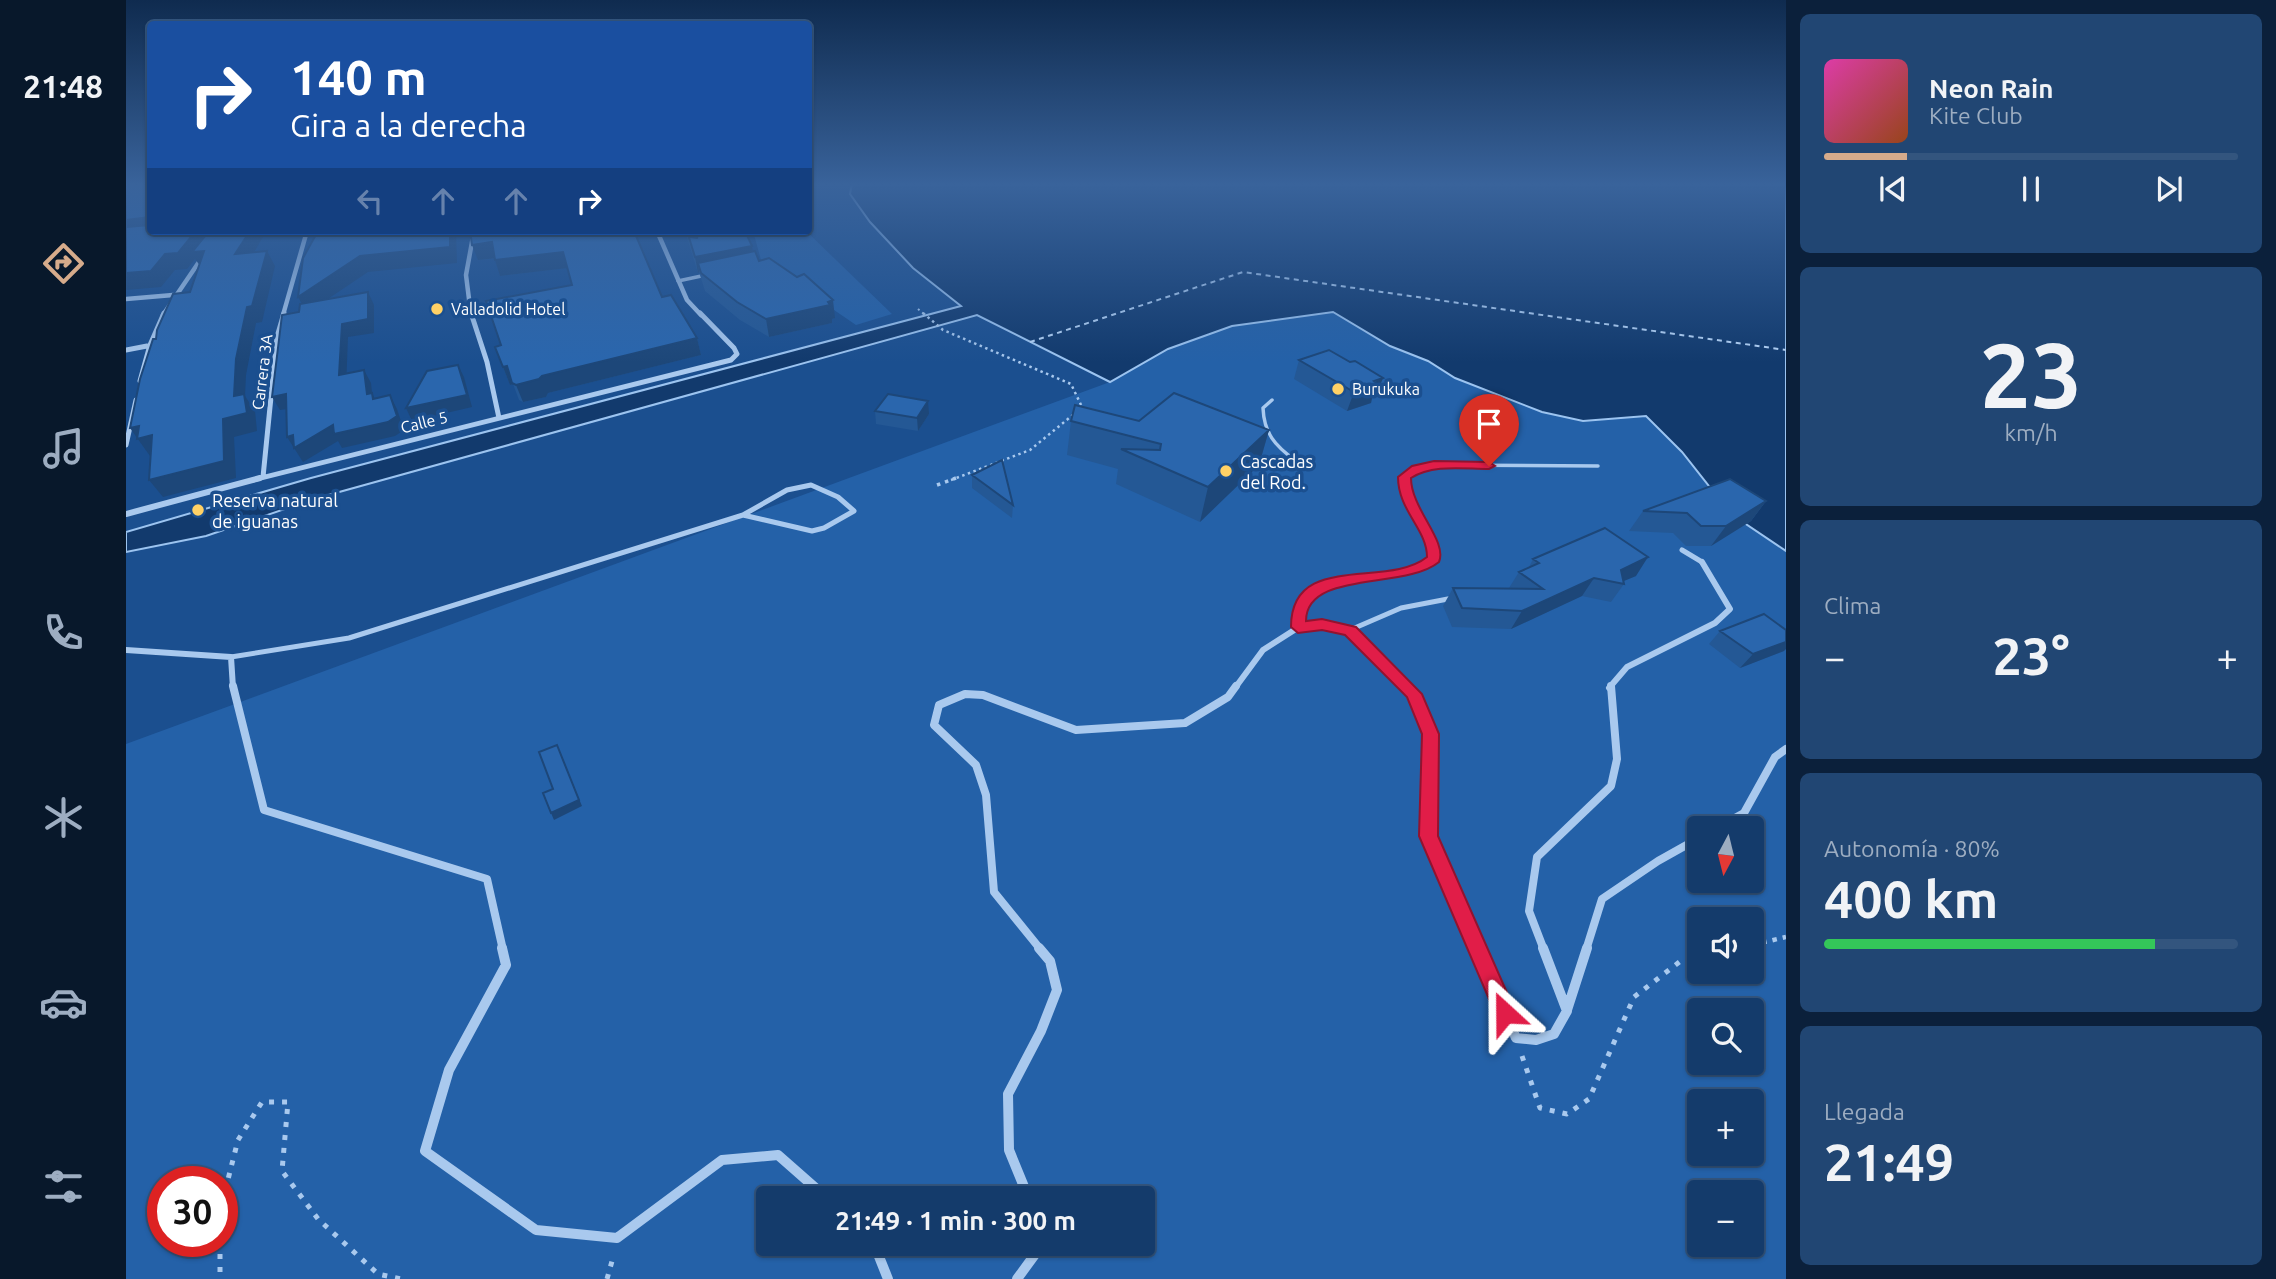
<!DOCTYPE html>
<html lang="es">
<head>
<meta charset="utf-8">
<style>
	:root { --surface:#143b6b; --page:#214673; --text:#f1f3f6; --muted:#9dadc1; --line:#33557e; --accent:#d6ab8b }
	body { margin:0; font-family:Ubuntu,sans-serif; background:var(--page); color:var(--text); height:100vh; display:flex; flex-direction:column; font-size:26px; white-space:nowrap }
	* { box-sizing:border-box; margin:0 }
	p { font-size:23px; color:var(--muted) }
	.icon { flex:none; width:38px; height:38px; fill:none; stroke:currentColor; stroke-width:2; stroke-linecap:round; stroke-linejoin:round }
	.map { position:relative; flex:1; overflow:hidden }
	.details { display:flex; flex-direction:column; gap:14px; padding:14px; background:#0b203b; width:490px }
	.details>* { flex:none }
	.banner { position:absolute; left:21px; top:21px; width:665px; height:214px; border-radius:7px; box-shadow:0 2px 5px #0004,0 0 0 2px var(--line); background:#1a4fa0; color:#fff; overflow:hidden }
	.needle { width:46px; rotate:187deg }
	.controls { position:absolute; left:1561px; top:816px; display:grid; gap:14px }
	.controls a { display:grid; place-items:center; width:77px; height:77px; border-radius:7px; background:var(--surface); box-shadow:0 2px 5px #0004,0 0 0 2px var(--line); font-size:35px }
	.speed { position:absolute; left:21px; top:1166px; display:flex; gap:14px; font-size:35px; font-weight:700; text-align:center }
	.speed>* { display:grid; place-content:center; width:91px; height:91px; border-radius:50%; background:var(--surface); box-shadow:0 2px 5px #0004,0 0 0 2px var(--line); line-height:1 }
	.speed .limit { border:10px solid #d22; background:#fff; color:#111 }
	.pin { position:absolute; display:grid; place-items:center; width:60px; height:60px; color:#fff; margin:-72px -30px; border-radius:50% 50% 50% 0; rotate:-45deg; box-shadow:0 0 7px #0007 }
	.pin .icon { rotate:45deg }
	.me { position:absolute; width:77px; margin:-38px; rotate:336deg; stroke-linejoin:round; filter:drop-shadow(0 0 5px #0008) }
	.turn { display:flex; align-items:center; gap:24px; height:147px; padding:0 28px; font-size:32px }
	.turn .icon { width:91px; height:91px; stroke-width:2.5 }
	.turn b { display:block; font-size:49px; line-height:60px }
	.lanes { display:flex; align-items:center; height:66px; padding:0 28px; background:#0003; justify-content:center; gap:35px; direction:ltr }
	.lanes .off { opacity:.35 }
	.big { font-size:52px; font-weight:700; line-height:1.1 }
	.details .widget { flex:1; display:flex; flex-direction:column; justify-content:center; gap:10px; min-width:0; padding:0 24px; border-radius:10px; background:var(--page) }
	.details .dial { align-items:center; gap:0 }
	.dial b { font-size:91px; line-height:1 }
	.song { display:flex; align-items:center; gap:21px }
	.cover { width:84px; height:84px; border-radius:10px; background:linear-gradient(135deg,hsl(320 70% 55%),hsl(20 70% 35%)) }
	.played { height:7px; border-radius:4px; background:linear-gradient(90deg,var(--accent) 20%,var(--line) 20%) }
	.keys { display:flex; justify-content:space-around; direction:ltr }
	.heat { display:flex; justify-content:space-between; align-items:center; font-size:38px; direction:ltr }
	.charge { height:10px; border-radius:5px; background:linear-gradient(90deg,#34c759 80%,var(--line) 0) }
	.trip { position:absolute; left:630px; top:1186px; width:399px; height:70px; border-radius:7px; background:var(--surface); box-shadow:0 2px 5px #0004,0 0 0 2px var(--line); font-weight:700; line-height:70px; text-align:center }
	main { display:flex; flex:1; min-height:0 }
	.tab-bar { display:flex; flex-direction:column; width:126px; justify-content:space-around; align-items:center; background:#08182b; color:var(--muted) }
	.tab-bar .icon { width:49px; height:49px }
	.tab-bar .active { color:var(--accent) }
	.tab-bar b { font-size:32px; color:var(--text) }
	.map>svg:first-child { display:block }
	.green { fill:#2461a8; fill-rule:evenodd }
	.water { fill:#123a6d; stroke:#9cc4f0; stroke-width:2 }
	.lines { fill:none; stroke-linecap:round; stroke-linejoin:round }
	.ferry { stroke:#b5d3f5; stroke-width:2; stroke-dasharray:5 4.5; stroke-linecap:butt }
	.path-far4 { stroke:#a9c9ee; stroke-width:2; stroke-dasharray:2 3.5; stroke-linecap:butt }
	.path-far3 { stroke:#a9c9ee; stroke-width:2.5; stroke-dasharray:2.5 3.5; stroke-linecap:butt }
	.path-far2 { stroke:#a9c9ee; stroke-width:3.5; stroke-dasharray:3.5 5; stroke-linecap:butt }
	.path-far1 { stroke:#a9c9ee; stroke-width:4.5; stroke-dasharray:4.5 6; stroke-linecap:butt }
	.path { stroke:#a9c9ee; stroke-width:5; stroke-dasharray:5 8; stroke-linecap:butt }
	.service-far1 { stroke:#a9c9ee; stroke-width:3.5 }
	.service { stroke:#a9c9ee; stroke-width:5 }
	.minor-far4 { stroke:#a9c9ee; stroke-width:4.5 }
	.minor-far3 { stroke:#a9c9ee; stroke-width:5 }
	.minor-far2 { stroke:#a9c9ee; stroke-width:6 }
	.minor-far1 { stroke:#a9c9ee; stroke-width:8 }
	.minor { stroke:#a9c9ee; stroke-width:10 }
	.wall { fill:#245895 }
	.shaded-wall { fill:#1d4779 }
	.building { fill:#2a66ad; stroke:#1d4779; stroke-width:2 }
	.route { fill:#e11d48; stroke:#92132f; stroke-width:2 }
	.poi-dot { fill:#ffd166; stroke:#1b4f8f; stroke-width:2.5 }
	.labels { text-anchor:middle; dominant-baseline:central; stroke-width:7; stroke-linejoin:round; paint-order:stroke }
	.far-poi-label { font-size:16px; fill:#fff; stroke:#1b4f8f; text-anchor:start }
	.far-street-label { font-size:16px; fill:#fff; stroke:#1b4f8f }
	.poi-label { font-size:18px; fill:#fff; stroke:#1b4f8f; text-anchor:start }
</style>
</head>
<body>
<main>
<nav class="tab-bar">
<b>21:48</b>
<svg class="icon active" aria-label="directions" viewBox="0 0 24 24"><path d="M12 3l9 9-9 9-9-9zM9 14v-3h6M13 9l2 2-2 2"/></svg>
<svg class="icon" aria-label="music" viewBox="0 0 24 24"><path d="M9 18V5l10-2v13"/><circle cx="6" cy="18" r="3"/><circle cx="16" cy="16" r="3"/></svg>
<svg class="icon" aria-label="phone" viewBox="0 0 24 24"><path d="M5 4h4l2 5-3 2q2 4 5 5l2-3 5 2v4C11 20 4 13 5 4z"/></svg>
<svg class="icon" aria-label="climate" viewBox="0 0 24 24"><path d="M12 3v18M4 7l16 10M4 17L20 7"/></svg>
<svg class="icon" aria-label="car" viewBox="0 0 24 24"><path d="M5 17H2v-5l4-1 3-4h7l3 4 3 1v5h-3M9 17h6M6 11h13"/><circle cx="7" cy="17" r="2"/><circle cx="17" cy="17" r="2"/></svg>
<svg class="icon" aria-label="filters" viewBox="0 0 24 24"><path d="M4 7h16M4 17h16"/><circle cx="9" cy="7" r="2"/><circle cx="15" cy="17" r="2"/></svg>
</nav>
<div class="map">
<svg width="1660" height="1279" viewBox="0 0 1660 1279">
	<rect width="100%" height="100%" fill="#1b4f8f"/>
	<path class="green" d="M627 231H680L766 314 730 325 635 260Z
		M1207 312 1264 346 1302 361 1329 378 1416 412 1457 421 1520 416 1556 452 1605 514 1660 551V1279H0V744L984 382 1042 349 1106 326ZM1573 828H1626V880H1573ZM1573 919H1626V971H1573ZM1573 1010H1626V1062H1573ZM1573 1101H1626V1153H1573ZM37 1181H96V1241H37ZM1573 1192H1626V1244H1573ZM642 1199H1017V1244H642Z"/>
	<path class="water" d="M726 183H1660V551L1605 514 1556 452 1520 416 1457 421 1416 412 1329 378 1302 361 1264 346 1207 312 1106 326 1042 349 984 382 851 315 188 499 80 536 0 552V532L185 478 835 306 787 268 744 222 724 194Z"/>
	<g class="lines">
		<path class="ferry" d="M904 342 1117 272 1660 350"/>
		<path class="path-far4" d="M792 309 799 315"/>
		<path class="path-far3" d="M797 313 817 330 945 384 956 407 954 410
			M825 480 904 450 948 414"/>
		<path class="path-far2" d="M811 485 830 478"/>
		<path class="path-far1" d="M1626 945 1660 937"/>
		<path class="path" d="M1396 1056 1414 1108 1441 1114 1463 1099 1508 997 1556 960 1573 956
			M96 1203 112 1140 136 1102H162L156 1171 192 1219 252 1274 275 1279
			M94 1241V1279
			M481 1279 488 1254"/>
		<path class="service-far1" d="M564 231 568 241
			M552 281 580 275
			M1146 400 1137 408C1138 433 1149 446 1169 460
			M1278 480V477L1290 469 1308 465 1472 466"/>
		<path class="service" d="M685 485 712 497 728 511 698 528 686 531 617 515 661 490Z
			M1556 550 1576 562
			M1173 627 1177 606 1188 592 1205 584 1291 569 1308 559C1305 529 1282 508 1278 478
			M1224 630 1275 608 1327 598
			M105 657 223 638 617 515"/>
		<path class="minor-far4" d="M531 231 561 300 575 315
			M0 299 47 295
			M37 315 77 256
			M157 315 181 231
			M345 315 340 275 348 231"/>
		<path class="minor-far3" d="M345 313 361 362 373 418
			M0 350 21 346
			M14 381 24 345 38 313
			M0 445 10 400
			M137 477 151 337 158 313
			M127 480 605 360 611 354 608 348 574 313"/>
		<path class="minor-far2" d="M0 514 134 478
			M0 650 105 657 107 688
			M1109 688 1137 650 1173 627 1196 624 1224 630 1282 688
			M1483 688 1501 667 1589 623 1604 609 1576 562"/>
		<path class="minor-far1" d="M107 686 138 810 361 879 377 950
			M1280 686 1288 694 1304 734 1302 836 1351 950
			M1591 828 1618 813 1649 757 1660 749
			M915 950 868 892 860 795 850 765 808 725 813 705 839 694 857 695 950 730 1059 723 1102 697 1110 686
			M1418 950 1403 911 1411 857 1485 786 1491 759 1485 686
			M1460 950 1476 899 1532 861 1573 838"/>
		<path class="minor" d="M376 948 380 965 323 1070 299 1151 410 1230 491 1238 596 1160 652 1155 702 1199
			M1351 948 1390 1038 1410 1040 1428 1034 1441 1011 1417 948
			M1441 1010 1461 948
			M903 1199 883 1150 882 1094 915 1031 931 990 924 961 913 948
			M748 1244 762 1279
			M891 1279 910 1253V1244"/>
	</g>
	<path class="wall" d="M344 231H526L509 233 536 297 571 338 575 355 422 393 420 397 397 402 393 400 387 384 384 385 369 347 375 345 446 285 441 268 374 276 369 259 352 260Z
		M559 231H563L565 237H571L569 231H619L627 252 633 261 709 318 706 319V323L643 337 614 320 579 291 573 272 572 273Z
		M1173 360 1250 396 1246 398 1245 403 1221 411 1168 379Z
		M749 411 803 414 792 431 750 424Z
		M945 421H1013L1143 430 1133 465 1074 522 990 484 992 469 941 455Z
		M846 475 887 505 886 518 846 488Z
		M1640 501 1625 521 1585 546H1560L1547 533 1503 531 1517 511Z
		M1407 559 1510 576 1497 581 1498 584 1485 602 1456 596 1385 629 1326 627 1317 606 1327 588H1383L1393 572 1403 567Z
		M1594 631 1658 651 1614 668 1583 644Z"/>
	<path class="shaded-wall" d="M24 217V231L0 236V220Z
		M65 231H79L84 240 78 251 75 267 69 259 61 269 49 270 35 287 0 290V262L39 254Z
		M124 231H134L137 237 118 269 109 254Z
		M324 231H330L331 263 242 272 181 313 172 297 234 256Z
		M509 231H526L509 233Z
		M366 242 372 258 352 260 346 245Z
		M626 246 628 262 572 263 573 272 572 273 569 257Z
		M141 251 149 266 136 322 130 323 120 375 119 396 129 411 131 431 108 437 110 478 37 497 23 480 108 396 110 359 121 307Z
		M437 252 442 268 374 276 369 260Z
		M242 292 248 305V333L222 337 220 388 213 375 216 324Z
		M707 300 709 318 706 319V323L643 337 640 319Z
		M571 338 575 355 422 393 420 397 397 402 390 385 416 376Z
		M332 365 338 377 346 407 286 421 280 408Z
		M381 366 388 384 384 385 377 367Z
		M238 370 245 383 246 393 253 407 241 394Z
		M1257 378 1250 396 1246 398 1245 403 1221 411 1228 392Z
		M160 394 168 408 154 410 146 397Z
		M264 395 271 409 278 430 269 436 216 448 212 441 177 462 161 437 207 425Z
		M802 401 803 414 792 431 791 418Z
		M13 426 26 435 24 456 4 428Z
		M1143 430 1133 465 1074 522 1082 487Z
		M1640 501 1625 521 1585 546 1600 526Z
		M1522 557 1510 576 1493 583 1495 570Z
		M1468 578 1456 596 1385 629 1396 611Z
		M1660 642V649L1658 651 1614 668 1627 654Z
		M431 745 456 806 428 820 425 813Z"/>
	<path class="building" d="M0 183H24V217L0 220Z
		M24 225V231H70L52 253 39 254 25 271 0 273V227Z
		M83 231H124L109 254 141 251 126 306 121 307 110 359 108 396 118 394 121 413 97 419 98 461 23 480 26 435 11 439 13 426 4 428 14 379 27 339H30L31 330 47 294 64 292 78 251 66 252Z
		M192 231H324V247L234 256 172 297 177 258Z
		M344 231H508L536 297 545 295 571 338 416 376 413 379 390 385 386 383 381 366 377 367 369 347 375 345 360 301 446 285 437 252 369 260 366 242 346 245Z
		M561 231H563L565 237 571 238 573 233 572 231H619L626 246 569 257Z
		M629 251 633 261 643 258 671 277 678 274 707 300 702 302 704 305 640 319 611 302 575 273 572 263Z
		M242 292V319L216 324 213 375 238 370 241 394 246 393 247 399 264 395 271 416 262 422 208 434 207 425 168 448 167 435 161 437 160 394 146 397 156 315 173 312 174 304Z
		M1203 350 1224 362 1229 361 1257 378 1248 381 1252 384 1228 392 1173 360Z
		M332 365 341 395 280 408 301 371Z
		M1048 393 1143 430 1082 487 995 449 1034 450 1035 444 945 421 949 405 1013 421Z
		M762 394 802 401 791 418 749 411Z
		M876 460 887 505 846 475Z
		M1604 479 1640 501 1600 526H1575L1561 513 1517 511Z
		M1479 528 1522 557 1495 570 1498 584 1468 578 1396 611 1336 608 1327 588 1417 589 1393 572 1413 563 1407 559Z
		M1638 614 1660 630V642L1627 654 1594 631Z
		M431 745 453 800 425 813 417 793 427 789 413 752Z"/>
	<linearGradient id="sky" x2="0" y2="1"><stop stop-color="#0f2b4f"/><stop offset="0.51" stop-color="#39639b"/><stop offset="1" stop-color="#39639b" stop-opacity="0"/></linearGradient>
	<rect width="1660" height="362" fill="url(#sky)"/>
	<path class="route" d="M1308 461 1363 462 1369 466 1363 469C1337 469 1307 464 1285 478 1285 509 1322 541 1313 562 1279 590 1180 570 1180 621L1196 619 1230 627 1296 694 1313 734 1312 836 1390 1013 1387 1020 1379 1024 1372 1020 1293 836 1296 734 1281 697 1219 635 1196 630 1172 633 1165 627C1165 551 1261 589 1301 557 1301 529 1272 511 1272 477L1286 466Z"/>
	<g class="poi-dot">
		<circle cx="311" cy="309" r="7"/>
		<circle cx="1212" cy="389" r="7"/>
		<circle cx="1100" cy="471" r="7"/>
		<circle cx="72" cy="510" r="7"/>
	</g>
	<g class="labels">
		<g class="far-poi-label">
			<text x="325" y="309">Valladolid Hotel</text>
			<text x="1226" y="389">Burukuka</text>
		</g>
		<g class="far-street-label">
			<text transform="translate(136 372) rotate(-83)">Carrera 3A</text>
			<text transform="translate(298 422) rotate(-14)">Calle 5</text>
		</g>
		<g class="poi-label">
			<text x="1114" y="461">Cascadas<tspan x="1114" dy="21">del Rod.</tspan></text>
			<text x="86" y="500">Reserva natural<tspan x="86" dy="21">de iguanas</tspan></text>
		</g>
	</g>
</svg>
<div class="controls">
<a><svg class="needle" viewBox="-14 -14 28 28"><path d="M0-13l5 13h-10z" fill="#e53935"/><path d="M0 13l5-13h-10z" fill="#9dadc1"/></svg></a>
<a><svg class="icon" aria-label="sound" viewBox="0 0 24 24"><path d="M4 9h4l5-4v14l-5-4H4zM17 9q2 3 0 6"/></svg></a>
<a><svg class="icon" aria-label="search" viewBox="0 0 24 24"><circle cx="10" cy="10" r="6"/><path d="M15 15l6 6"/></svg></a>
<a>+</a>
<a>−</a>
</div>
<div class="speed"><div class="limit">30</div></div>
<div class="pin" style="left:1363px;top:466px;background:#d93025"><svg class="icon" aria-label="arrive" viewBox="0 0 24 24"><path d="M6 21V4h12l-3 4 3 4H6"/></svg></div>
<svg class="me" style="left:1379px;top:1013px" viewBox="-20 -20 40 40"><path d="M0-17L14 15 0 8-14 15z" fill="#e11d48" stroke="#fff" stroke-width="4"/></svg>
<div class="trip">21:49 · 1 min · 300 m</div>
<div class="banner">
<div class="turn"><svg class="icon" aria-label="right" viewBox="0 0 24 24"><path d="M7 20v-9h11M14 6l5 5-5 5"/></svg><div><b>140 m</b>Gira a la derecha</div></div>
<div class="lanes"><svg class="icon off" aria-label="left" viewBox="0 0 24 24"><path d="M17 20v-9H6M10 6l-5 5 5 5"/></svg><svg class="icon off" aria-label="ahead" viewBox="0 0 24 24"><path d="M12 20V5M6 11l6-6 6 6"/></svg><svg class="icon off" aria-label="ahead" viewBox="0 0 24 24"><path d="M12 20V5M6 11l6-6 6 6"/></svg><svg class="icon" aria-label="right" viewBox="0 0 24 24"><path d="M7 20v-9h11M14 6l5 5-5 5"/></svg></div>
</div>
</div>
<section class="details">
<div class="widget">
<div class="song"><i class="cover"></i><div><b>Neon Rain</b><p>Kite Club</p></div></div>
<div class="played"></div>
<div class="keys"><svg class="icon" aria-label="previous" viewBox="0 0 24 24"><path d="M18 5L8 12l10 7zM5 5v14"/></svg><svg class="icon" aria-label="pause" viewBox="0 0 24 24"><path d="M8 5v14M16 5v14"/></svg><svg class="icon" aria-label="next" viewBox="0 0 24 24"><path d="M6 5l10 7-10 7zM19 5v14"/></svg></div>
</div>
<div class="widget dial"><b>23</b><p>km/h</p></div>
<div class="widget"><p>Clima</p>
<div class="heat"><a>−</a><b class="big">23°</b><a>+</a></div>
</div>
<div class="widget"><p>Autonomía · 80%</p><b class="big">400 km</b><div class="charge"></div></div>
<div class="widget"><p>Llegada</p><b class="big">21:49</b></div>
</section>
</main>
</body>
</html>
